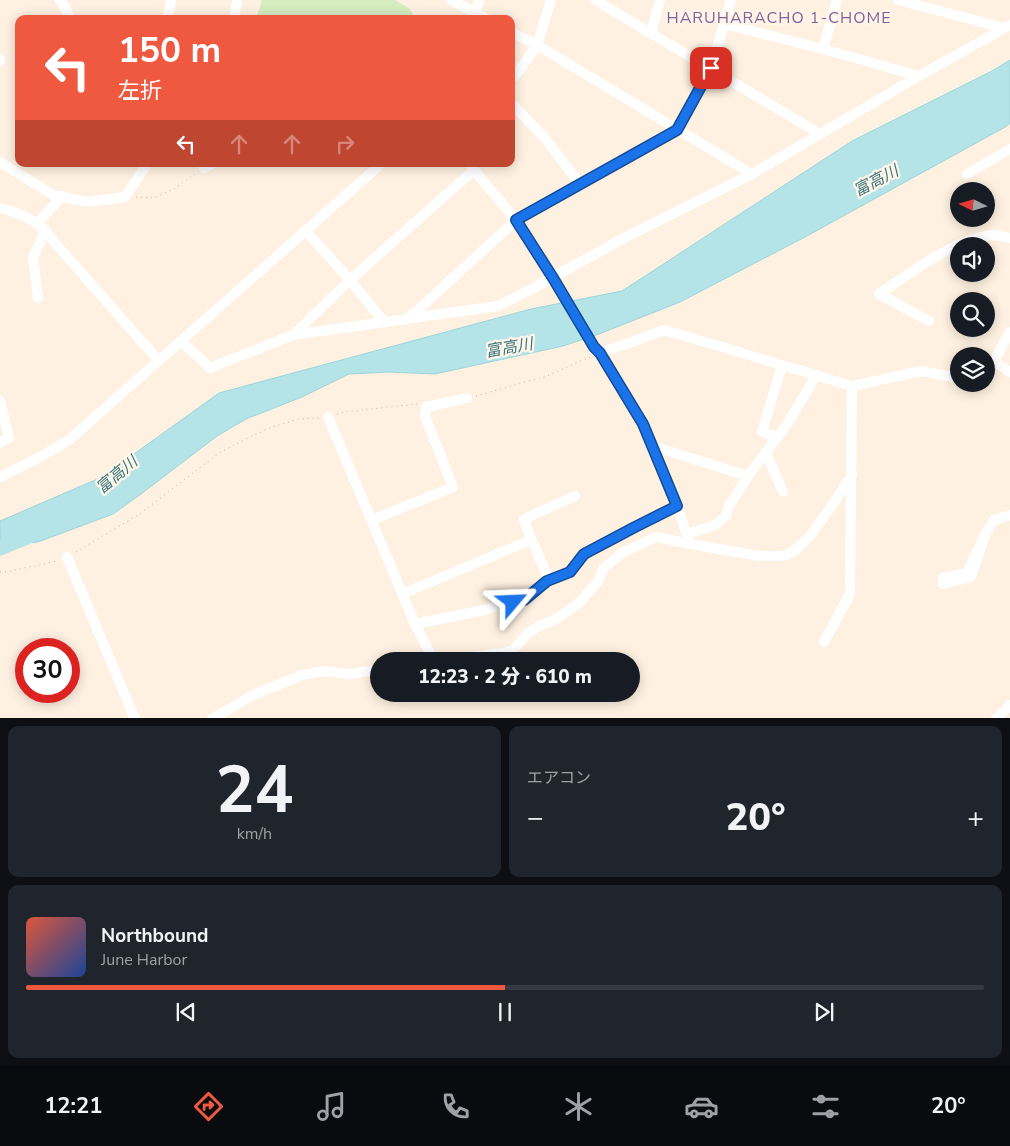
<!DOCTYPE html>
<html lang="ja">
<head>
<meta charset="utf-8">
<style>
	:root { --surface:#171b24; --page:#20242c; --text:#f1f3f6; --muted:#9ea1a6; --line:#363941; --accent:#ef593f }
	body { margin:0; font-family:"Nunito Sans","Noto Sans JP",sans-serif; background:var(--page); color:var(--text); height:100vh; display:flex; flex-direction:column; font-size:19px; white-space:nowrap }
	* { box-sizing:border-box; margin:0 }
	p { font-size:16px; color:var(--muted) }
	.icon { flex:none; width:28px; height:28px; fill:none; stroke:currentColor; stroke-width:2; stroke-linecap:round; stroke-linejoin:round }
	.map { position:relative; height:718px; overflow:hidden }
	.drawer { display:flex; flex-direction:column; gap:8px; padding:8px; background:#0d0f14; flex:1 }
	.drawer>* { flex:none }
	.top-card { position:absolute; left:15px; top:15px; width:500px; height:152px; border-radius:10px; box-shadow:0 2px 12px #0003; background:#ef593f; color:#fff; overflow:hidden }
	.needle { width:32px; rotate:275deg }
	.buttons { position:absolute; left:950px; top:182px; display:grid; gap:10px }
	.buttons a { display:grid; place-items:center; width:45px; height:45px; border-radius:50%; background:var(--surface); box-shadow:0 2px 12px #0003; font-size:25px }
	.speed { position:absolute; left:15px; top:638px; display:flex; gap:10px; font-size:25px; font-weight:700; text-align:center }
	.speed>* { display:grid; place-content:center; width:65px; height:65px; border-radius:50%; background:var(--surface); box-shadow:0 2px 12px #0003; line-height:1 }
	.speed .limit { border:8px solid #d22; background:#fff; color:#111 }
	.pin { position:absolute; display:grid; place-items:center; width:42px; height:42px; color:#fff; margin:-21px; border-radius:10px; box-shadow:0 2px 8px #0006 }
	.me { position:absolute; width:55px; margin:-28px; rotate:64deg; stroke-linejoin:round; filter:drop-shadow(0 0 4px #0008) }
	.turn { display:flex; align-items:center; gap:18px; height:105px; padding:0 20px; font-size:22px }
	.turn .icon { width:65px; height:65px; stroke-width:2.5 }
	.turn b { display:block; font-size:35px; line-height:42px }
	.lanes { display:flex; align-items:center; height:48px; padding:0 20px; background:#0003; justify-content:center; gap:25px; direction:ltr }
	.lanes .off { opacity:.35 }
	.big { font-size:38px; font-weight:800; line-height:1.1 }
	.drawer .tile { flex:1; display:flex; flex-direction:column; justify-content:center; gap:8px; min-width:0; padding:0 18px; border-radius:10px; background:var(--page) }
	.drawer .dial { align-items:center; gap:0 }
	.dial b { font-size:65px; line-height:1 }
	.song { display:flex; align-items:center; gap:15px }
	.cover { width:60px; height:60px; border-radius:8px; background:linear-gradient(135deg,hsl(10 70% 55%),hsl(220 70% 35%)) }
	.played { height:5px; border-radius:2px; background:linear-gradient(90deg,var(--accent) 50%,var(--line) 50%) }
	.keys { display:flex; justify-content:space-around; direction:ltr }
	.heat { display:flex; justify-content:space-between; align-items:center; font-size:28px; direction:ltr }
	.drawer .tiles { flex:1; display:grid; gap:8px; grid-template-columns:1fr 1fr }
	.tile:last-child { grid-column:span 2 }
	.trip { position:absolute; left:370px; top:652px; width:270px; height:50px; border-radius:25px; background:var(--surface); box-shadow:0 2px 12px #0003; font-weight:800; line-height:50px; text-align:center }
	.tab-bar { display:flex; height:80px; justify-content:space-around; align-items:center; background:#090b0e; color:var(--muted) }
	.tab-bar .icon { width:35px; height:35px }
	.tab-bar .on { color:var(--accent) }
	.tab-bar b { font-size:22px; color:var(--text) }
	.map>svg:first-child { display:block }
	.green { fill:#d5ecbf }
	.water { fill:#b5e4e8; stroke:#9ad5db }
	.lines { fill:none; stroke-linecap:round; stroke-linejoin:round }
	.river { stroke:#b5e4e8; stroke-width:15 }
	.path { stroke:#d9ae9b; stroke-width:1; stroke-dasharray:1 4; stroke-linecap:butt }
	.minor { stroke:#fff; stroke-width:10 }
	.route-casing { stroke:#114b97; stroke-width:12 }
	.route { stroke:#1a73e8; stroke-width:9 }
	.labels { text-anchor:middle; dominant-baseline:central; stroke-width:4.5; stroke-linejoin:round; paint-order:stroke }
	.neighbourhood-label { font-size:16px; letter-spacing:1px; fill:#83629a; stroke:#fff5e9 }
	.water-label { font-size:16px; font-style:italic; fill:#3a777d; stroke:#fff5e9 }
</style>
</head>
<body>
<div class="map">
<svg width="1010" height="719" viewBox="0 0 1010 719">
	<rect width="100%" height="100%" fill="#fef1e1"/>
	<path class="green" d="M262 0H395L410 9 415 19H256Z"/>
	<path class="water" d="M1010 60V123L1007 126 805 237 680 302 599 334 563 346 435 374 389 372 349 374 302 397 246 419 217 436 141 494 113 514 38 542 0 546V521L102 477 219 393 531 309 622 291 852 141 992 71Z"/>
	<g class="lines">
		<path class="river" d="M0 548 27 537"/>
		<path class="path" d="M136 197 153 198 174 189 195 174
			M476 396 547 376 590 357
			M337 414 344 412 418 404
			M76 552 141 513 219 453 248 438 272 427 299 419 319 418
			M0 572 10 571 57 561"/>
		<path class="minor" d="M60 0 67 11 70 19
			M451 0 487 19
			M595 0 820 134
			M898 0 1004 28
			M474 18 479 0
			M167 19 168 16 171 0
			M234 19 237 0
			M724 24 823 49 919 76
			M511 32 537 45 752 174
			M651 33 660 0
			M823 49 837 0
			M0 59V61
			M511 78 515 76 537 45 551 0
			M511 103 543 136 581 185
			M0 162 53 195 88 202 125 197 147 164
			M469 164 516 220 553 277 594 347 600 353 643 424 678 509 690 544
			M204 168 212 164
			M967 174 1010 149
			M0 208C26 215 39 221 55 243L159 361
			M37 224 62 196
			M306 231 350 280 384 322
			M38 298 33 257 46 230
			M406 319 419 309 516 220 677 130 711 68 731 0
			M929 321 879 294C911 273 952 240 991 235 997 235 1004 237 1010 238
			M293 335 350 280 474 170
			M181 341 210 368 293 335 498 306 530 290 624 238 752 174 919 76 1010 25
			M600 353 665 330 852 386 921 371 959 378
			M994 361 1010 372
			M986 367 994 361 1010 332
			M0 401 9 438 0 443
			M328 417 415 624 434 661
			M778 437 762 432 782 365
			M652 446 748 476
			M766 453 783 492
			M0 477 42 456 69 440 381 164
			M372 520 453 487 425 416 426 407 467 398
			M986 533 971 577 943 584V578L967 573 986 533 994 520 1010 515
			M687 534 715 525 726 516 729 506 748 476 788 423 816 376
			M67 557 135 719
			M549 580 530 536 524 519 575 496
			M402 594 531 540
			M415 624 485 610 503 604 524 600 547 581 570 572 585 554 635 527 677 506
			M824 642 850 594 852 386
			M448 661 452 659 503 653 513 650 528 633 539 626 554 620 568 611 580 602 598 581 604 568 622 553 656 537 690 544 760 556H783L793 552 809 537 831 507 852 475
			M212 719 253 695 302 675 325 671 348 674 379 670
			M996 719 1010 705"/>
	</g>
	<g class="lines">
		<defs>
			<path id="route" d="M513 602 524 600 547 581 570 572 584 554 635 527 677 506 643 424 600 353 594 347 553 278 516 220 677 130 711 68"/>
		</defs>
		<use href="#route" class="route-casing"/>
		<use href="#route" class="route"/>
	</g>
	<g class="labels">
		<g class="neighbourhood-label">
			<text x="779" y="18">HARUHARACHO 1-CHOME</text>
		</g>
		<g class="water-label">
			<text transform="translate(876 181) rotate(-28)">富高川</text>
			<text transform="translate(509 348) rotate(-10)">富高川</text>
			<text transform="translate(117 475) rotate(-40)">富高川</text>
		</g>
	</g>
</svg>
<div class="buttons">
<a><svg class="needle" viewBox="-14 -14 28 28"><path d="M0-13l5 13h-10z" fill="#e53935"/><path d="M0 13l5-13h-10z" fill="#9ea1a6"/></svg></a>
<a><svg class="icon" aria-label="sound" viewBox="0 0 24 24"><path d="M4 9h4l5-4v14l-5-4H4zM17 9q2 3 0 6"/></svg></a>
<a><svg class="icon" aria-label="search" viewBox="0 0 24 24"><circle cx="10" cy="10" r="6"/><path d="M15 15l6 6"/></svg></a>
<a><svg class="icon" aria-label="layers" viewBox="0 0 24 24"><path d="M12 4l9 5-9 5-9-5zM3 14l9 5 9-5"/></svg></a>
</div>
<div class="speed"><div class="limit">30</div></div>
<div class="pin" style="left:711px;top:68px;background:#d93025"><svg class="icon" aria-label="arrive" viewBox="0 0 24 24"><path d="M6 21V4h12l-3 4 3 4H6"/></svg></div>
<svg class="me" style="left:513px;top:602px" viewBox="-20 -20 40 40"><path d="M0-17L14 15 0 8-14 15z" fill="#1a73e8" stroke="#fff" stroke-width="4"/></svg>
<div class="trip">12:23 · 2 分 · 610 m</div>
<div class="top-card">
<div class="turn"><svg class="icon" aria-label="left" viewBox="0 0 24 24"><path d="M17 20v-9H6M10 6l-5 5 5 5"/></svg><div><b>150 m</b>左折</div></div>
<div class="lanes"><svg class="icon" aria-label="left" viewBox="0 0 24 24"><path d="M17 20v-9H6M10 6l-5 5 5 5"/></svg><svg class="icon off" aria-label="ahead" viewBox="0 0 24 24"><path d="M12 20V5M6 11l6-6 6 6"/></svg><svg class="icon off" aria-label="ahead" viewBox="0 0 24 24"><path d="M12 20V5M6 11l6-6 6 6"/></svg><svg class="icon off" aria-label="right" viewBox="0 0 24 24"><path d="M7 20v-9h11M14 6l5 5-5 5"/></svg></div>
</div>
</div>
<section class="drawer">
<div class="tiles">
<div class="tile dial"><b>24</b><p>km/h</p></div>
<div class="tile"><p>エアコン</p>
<div class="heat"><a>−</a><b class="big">20°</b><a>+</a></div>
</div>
<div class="tile">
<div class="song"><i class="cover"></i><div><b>Northbound</b><p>June Harbor</p></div></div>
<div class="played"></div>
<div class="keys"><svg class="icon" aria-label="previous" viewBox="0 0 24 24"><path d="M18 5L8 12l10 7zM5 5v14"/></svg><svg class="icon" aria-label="pause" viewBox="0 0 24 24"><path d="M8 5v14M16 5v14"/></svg><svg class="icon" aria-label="next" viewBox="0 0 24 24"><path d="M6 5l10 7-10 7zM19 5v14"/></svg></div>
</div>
</div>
</section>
<nav class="tab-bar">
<b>12:21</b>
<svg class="icon on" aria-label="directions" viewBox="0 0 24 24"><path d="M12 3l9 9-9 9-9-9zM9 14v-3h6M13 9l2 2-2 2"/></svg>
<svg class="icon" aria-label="music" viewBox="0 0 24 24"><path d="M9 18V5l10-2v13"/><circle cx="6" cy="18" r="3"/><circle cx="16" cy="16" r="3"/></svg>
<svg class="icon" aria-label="phone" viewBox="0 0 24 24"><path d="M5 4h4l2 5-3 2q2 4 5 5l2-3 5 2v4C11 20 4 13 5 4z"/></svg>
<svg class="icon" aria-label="climate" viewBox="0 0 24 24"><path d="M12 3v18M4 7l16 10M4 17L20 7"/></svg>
<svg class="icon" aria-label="car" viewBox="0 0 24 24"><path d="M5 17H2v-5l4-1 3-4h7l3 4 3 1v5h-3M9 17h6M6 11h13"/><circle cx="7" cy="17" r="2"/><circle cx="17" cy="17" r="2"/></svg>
<svg class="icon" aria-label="filters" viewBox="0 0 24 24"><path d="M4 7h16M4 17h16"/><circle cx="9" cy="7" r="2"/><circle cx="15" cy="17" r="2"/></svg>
<b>20°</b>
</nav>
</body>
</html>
